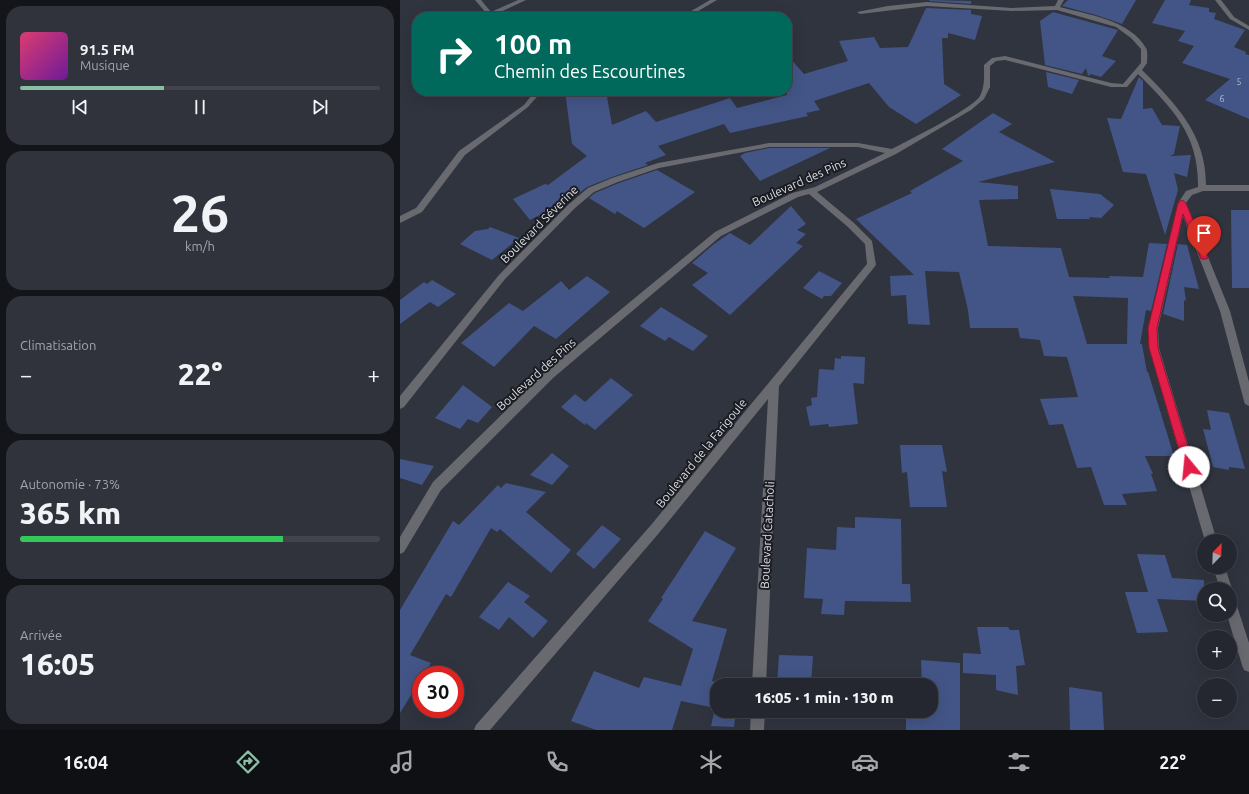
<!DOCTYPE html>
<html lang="fr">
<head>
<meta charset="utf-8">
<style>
	:root { --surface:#24272f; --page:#30333b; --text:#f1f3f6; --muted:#a3a5aa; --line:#41444b; --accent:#8abfa5 }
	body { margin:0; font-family:Ubuntu,sans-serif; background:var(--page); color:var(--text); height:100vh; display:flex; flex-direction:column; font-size:15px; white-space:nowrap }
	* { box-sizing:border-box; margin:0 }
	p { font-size:13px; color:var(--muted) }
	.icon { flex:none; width:22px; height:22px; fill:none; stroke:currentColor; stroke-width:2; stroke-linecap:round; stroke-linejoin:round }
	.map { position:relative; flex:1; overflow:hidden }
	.sheet { display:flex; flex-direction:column; gap:6px; padding:6px; background:#14151a; width:400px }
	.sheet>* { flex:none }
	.guide { position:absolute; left:12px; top:12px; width:380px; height:84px; border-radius:16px; box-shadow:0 4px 16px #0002,0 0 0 1px var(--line); background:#00695c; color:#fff; overflow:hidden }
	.needle { width:26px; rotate:23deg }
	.controls { position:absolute; left:797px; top:534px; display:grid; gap:8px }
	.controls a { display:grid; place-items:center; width:40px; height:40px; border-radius:50%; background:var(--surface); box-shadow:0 4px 16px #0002,0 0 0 1px var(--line); font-size:20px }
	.speed { position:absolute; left:12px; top:666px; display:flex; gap:8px; font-size:20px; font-weight:700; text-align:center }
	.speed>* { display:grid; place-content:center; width:52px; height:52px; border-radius:50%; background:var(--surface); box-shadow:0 4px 16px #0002,0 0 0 1px var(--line); line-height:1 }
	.speed .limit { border:6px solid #d22; background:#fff; color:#111 }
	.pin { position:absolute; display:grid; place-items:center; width:34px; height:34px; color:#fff; margin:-41px -17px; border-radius:50% 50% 50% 0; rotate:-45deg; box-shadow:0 0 4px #0007 }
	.pin .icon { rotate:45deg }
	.me { position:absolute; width:44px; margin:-22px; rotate:343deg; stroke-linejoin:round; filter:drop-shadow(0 0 3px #0008) }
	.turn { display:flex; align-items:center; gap:14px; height:84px; padding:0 16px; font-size:18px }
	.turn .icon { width:52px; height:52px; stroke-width:2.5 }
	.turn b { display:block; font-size:28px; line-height:34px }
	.big { font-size:30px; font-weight:800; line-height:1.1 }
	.sheet .widget { flex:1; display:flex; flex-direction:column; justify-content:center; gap:6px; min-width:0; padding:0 14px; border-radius:16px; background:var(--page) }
	.sheet .dial { align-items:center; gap:0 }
	.dial b { font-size:52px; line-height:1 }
	.song { display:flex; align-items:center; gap:12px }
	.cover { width:48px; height:48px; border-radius:6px; background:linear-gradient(135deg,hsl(340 70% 55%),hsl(280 70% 35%)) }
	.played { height:4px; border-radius:2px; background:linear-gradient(90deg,var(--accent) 40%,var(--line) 40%) }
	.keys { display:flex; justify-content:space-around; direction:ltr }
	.heat { display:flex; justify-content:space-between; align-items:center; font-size:22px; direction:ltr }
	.charge { height:6px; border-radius:3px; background:linear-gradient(90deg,#34c759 73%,var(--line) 0) }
	.trip { position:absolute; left:310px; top:678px; width:228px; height:40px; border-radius:16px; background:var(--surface); box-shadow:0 4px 16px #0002,0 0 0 1px var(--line); font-weight:800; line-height:40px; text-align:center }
	.tabs { display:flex; height:64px; justify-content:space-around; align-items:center; background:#0e1013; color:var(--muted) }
	.tabs .icon { width:28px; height:28px }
	.tabs .active { color:var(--accent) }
	.tabs b { font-size:18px; color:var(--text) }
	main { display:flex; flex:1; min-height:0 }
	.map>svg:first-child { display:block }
	.building { fill:#435586; fill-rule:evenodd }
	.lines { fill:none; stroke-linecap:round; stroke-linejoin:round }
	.lane { fill:#686a70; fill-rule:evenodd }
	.street { fill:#686a70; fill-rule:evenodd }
	.route { fill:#e11d48; stroke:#92132f }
	.labels { text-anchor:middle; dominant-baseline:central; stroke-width:4; stroke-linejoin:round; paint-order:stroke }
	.far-number-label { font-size:9px; fill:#b5bccd }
	.street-label { font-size:12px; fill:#dbdee5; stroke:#1a1c21 }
</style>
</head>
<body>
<main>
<section class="sheet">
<div class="widget">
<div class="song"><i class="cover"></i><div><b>91.5 FM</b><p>Musique</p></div></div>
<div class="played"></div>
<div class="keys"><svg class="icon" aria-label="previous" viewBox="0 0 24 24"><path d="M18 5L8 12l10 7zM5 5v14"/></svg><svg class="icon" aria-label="pause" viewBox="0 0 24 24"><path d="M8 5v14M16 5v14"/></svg><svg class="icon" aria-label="next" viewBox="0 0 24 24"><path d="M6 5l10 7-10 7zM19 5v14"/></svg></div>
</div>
<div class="widget dial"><b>26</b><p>km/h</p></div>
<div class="widget"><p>Climatisation</p>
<div class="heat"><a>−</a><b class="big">22°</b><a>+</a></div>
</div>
<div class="widget"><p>Autonomie · 73%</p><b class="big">365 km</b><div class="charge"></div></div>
<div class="widget"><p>Arrivée</p><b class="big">16:05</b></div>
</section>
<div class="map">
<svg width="849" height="730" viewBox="0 0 849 730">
	<rect width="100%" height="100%" fill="#30343f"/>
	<path class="building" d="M530 0 571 1V4L529 1Z
		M668 0H736L722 24 696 15 662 6Z
		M765 0H791L789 5 809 8V12L816 13 814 19 845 30 834 47 846 52 845 54 849 55V119L805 100 830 79 782 63 794 46 778 41 785 31 752 23Z
		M526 8 571 10V14L582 16 575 40 548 33V38H542L544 84 561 95 516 124 489 107 469 83 414 101 420 110 406 113 408 116 330 133 324 124 258 146 266 155 245 163 248 165 212 177 187 187 173 198 130 220 113 199 145 184 148 185 187 156 172 144 165 91H206L212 125 246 111 256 122 330 98 337 108 387 95V55L404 74 448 61 439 41 474 37 480 48 508 47Z
		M653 12 718 30 702 56 716 61 701 77 691 74 688 76 686 68 682 74 645 65 640 21Z
		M646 72 679 80 672 94 648 87Z
		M739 77 743 81V109L752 108 762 125 780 126 774 154 770 156 791 155 787 177 774 173 778 190 765 235 746 174 723 172 707 118 721 119Z
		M593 113 612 124 599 132 655 162 578 182 618 186V199L579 200 588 246 661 248 669 277 710 278 709 276 743 277 749 243 767 244 751 311 746 310 740 344H742L747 372H748L774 456H745L753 474H751L757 491 722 494 727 505H704L691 467 677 468 663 424 649 425 640 399 678 397 667 357 644 356 640 340 620 338 618 328H570L568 310 559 272 525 271 530 325 508 324 506 295 491 296 490 276 514 275 456 219 512 193 510 191 563 161 542 149ZM673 296 728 298 727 344H687Z
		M369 148H430L360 181 340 156 345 153Z
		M257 170 295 192 244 228 217 211 215 214 189 198 195 193 219 183Z
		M650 189 700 194 714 205 701 218 689 217 690 219H657Z
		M391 206 406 224 397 230 406 234 396 243 403 246 330 315 292 285 308 273 292 263 314 244 330 233 350 245Z
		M831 210H849V288H832Z
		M90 227 119 238 92 260 60 244 75 231 88 229Z
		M778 244 787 245 799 289 784 287 786 301 784 300V321L763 314Z
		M419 271 442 283 431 296H424L422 299 403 288Z
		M187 276 210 292 156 339 134 326 94 367 61 343 109 303 123 311 161 281 169 290Z
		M32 280 56 294 38 307 30 302 0 324V300L24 282 27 284Z
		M261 307 308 336 293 351 269 337 265 341 240 326Z
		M441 356 465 357 464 384 453 383 458 424 429 427 428 424 410 426 406 407 412 405 411 398 417 397 419 369 434 370 435 358 441 359Z
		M211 378 233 395 195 430 186 423 185 425 161 407 175 394 185 402Z
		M63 385 92 407 78 423 68 419 60 429 35 418Z
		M807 410 829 413 845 469 829 467V470L813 467 803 429 811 430Z
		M500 445H542L547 472 542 471 547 507H510L507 472 502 473Z
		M152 453 169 466 152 485 130 475Z
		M0 459 34 466 22 485 0 478Z
		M106 483 146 492 126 512 171 550 151 573 100 529 97 532 91 528 51 597 46 594 10 655 31 663 24 675H21V679L0 713V610L53 521 59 525 98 485 101 488Z
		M455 517 501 519 502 584H510L511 602 445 601 444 615 421 614 423 599 404 598 407 548 436 550 437 527 455 528Z
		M202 525 221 539 194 569 176 554Z
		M305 531 336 548 292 621 327 629 312 681 328 685H317V711H336L334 727 311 726 315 708 281 701 272 730H196L171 721 194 671 239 688 244 677 281 686 293 649 248 621 263 599 261 598Z
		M737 554 765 555 772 578 804 580V601L757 599 768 632 737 633 725 592H748Z
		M108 582 130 596 124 602 148 621 133 638 109 617 99 630 79 617Z
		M577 627H608L610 630H619L625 665 616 666 618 695 596 690V675L563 673V653L581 654Z
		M379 655 413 656 411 685H377Z
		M521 660 560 663V730H506V711H531V685H522Z
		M669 687 702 692 704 730H670Z"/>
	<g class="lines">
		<path class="lane" d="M815 0H821L834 17 849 26V30L830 19Z"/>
		<path class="street" d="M75 0H81L91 12 118 0H126L90 17H82L87 14Z
			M310 0H317L288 17H281Z
			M658 0H664L660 7C689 15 730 20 746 48 748 51 747 59 747 63L742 70C776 104 806 134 806 185H849V191H803L792 195 786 203 830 311 849 382V406L845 404 844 401 820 311 783 216 758 328 759 348 817 541H805L749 348 748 328 778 203 786 191 798 187C799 135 773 109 738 74L727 87H711L605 60 596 61 590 66V87L584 99 571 110 496 154 417 192 454 223 472 241 476 265 379 386 366 685H352L368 399 259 533 90 730H74L76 725 251 525 467 264 465 244 448 227 409 194 398 197 321 236 153 378 41 490 4 552 0 554V537L33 482 145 372 315 232 392 193 415 187 485 153 458 147H369L259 168 218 182 194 192 175 208 105 279 4 407 0 409V396L99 275 169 204 188 188 212 178 258 163 369 143H458L492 149C509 140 572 109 580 96 585 86 584 76 584 65L592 58 605 56 711 83 723 84 741 63V49L731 38 716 27 657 10 612 11 527 6 460 14 457 12 488 6 527 2 612 8 655 6Z
			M135 91H142L128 107 65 155 22 212 0 223V216L16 208 59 151 124 105Z
			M813 567H825L832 589 830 593V589H820Z
			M830 597 834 599 836 603 849 643V672L844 670 842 665 827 615H830Z
			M351 711H365L364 730H350Z"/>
	</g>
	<path class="route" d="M782 200 786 203 808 257 807 259H801L783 214 757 328 758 348 794 467 793 470 789 471 786 470 784 467 749 348 748 328 778 203Z"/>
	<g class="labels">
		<g class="far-number-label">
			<text x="839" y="82">5</text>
			<text x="822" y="99">6</text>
		</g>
		<g class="street-label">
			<text transform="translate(399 182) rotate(-24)">Boulevard des Pins</text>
			<text transform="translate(139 224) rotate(-45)">Boulevard Séverine</text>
			<text transform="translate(136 374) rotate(-42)">Boulevard des Pins</text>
			<text transform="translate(301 453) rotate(-51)">Boulevard de la Farigoule</text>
			<text transform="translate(367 535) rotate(-87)">Boulevard Catacholi</text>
		</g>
	</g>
</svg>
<div class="controls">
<a><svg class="needle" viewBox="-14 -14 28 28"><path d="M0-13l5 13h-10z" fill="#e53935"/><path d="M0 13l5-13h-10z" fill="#a3a5aa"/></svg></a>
<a><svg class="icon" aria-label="search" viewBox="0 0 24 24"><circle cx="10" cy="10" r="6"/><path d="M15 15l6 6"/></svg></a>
<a>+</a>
<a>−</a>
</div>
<div class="speed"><div class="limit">30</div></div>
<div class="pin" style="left:804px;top:257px;background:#d93025"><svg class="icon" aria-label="arrive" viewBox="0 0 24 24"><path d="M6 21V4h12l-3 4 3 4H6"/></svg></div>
<svg class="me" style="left:789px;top:467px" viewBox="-20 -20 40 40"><circle r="19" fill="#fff"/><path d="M0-13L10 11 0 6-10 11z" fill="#e11d48"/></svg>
<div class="trip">16:05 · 1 min · 130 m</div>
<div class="guide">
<div class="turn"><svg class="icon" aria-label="right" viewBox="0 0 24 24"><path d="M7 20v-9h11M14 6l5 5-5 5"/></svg><div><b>100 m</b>Chemin des Escourtines</div></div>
</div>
</div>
</main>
<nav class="tabs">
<b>16:04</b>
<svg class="icon active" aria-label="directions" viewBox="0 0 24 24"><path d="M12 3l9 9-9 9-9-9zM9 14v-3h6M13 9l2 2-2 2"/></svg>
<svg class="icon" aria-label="music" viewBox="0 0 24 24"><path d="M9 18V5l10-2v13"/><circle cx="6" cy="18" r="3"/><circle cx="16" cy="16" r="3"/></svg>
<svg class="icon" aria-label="phone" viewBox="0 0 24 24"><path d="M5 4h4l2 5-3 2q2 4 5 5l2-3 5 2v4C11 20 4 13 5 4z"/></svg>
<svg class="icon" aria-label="climate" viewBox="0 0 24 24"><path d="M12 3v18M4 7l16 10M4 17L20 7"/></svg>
<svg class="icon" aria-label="car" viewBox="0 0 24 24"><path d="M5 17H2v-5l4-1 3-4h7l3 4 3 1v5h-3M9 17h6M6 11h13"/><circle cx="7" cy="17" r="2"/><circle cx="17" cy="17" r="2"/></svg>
<svg class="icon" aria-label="filters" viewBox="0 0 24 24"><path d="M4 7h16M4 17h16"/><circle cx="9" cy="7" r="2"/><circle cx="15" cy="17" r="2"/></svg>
<b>22°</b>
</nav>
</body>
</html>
